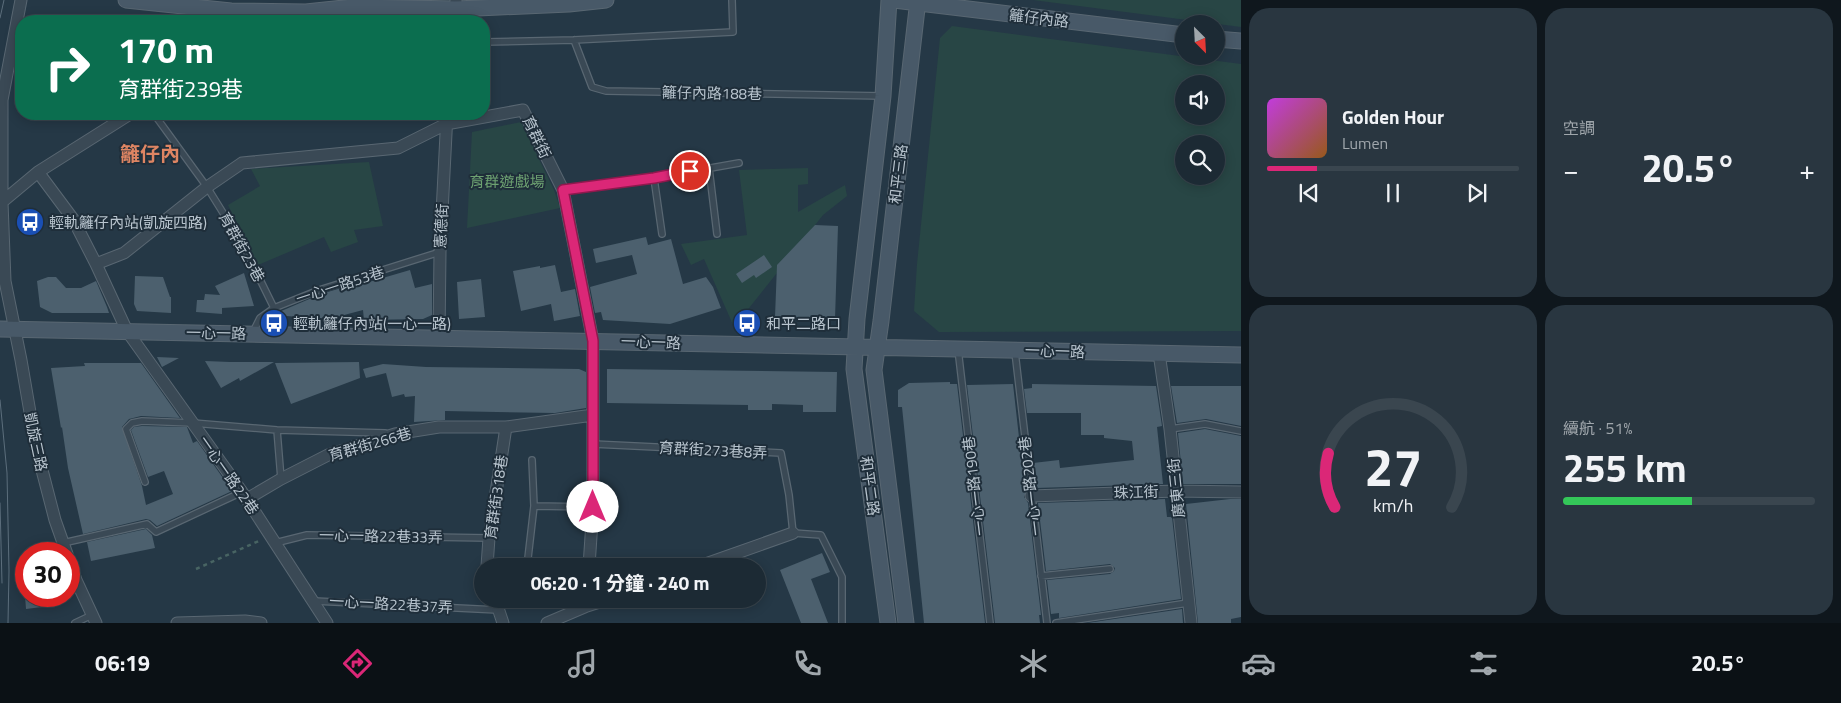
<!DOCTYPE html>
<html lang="zh-TW">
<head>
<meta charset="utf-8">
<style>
	:root { --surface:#1c2a34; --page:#293640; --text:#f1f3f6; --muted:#a0a7ac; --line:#3a464f; --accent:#db2777 }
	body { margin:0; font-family:"Titillium Web","Noto Sans TC",sans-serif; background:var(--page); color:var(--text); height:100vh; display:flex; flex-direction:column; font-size:19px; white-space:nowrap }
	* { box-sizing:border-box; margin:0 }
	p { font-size:16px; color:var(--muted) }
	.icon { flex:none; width:28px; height:28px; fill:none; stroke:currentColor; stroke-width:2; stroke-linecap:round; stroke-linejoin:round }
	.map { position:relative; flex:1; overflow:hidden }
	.drawer { display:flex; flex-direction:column; gap:8px; padding:8px; background:#0f171d; width:600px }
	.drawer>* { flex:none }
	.banner { position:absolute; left:15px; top:15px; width:475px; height:105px; border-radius:20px; box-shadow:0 2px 12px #0003,0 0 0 1px var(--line); background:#0b6e4f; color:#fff; overflow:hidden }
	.needle { width:32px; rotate:156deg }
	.fabs { position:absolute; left:1175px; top:15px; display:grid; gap:10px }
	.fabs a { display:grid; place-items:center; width:50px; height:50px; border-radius:50%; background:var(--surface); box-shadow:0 2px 12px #0003,0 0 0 1px var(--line); font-size:25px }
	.speed { position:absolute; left:15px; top:542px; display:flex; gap:10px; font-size:25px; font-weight:700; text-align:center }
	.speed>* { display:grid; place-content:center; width:65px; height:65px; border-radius:50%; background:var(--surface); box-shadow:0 2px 12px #0003,0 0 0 1px var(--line); line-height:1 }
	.speed .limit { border:8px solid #d22; background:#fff; color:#111 }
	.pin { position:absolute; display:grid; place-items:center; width:42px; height:42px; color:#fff; margin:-21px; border:2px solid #fff; border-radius:50%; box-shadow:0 1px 5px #0007 }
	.me { position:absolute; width:55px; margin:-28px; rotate:0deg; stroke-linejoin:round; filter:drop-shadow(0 0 4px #0008) }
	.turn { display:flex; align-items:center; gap:18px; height:105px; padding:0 20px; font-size:22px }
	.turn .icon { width:65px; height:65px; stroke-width:2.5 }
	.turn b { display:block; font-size:35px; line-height:42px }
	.big { font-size:38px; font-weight:700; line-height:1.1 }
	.drawer .widget { flex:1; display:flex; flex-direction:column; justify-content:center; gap:8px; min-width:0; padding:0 18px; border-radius:20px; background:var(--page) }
	.drawer .dial { align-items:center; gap:0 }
	.dial svg { height:130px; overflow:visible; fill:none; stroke:var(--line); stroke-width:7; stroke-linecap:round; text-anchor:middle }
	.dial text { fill:var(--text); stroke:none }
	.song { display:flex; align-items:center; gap:15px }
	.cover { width:60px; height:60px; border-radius:8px; background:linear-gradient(135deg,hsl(290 70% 55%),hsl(30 70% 35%)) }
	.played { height:5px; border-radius:2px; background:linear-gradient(90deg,var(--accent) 20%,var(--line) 20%) }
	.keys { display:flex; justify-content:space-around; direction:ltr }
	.heat { display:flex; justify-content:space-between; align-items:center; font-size:28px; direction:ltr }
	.charge { height:8px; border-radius:4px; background:linear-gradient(90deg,#34c759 51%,var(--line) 0) }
	.drawer .tiles { flex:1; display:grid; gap:8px; grid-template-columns:repeat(2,1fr) }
	.trip { position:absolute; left:474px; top:558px; width:292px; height:50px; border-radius:25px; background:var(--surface); box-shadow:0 2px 12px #0003,0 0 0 1px var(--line); font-weight:700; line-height:50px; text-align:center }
	.menu { display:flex; height:80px; justify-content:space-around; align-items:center; background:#0b1115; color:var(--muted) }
	.menu .icon { width:35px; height:35px }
	.menu .active { color:var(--accent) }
	.menu b { font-size:22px; color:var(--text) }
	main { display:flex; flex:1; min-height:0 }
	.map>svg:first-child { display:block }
	.green { fill:#284645; fill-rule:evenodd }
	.building { fill:#4c606e }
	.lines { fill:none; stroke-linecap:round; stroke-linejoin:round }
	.lane-casing { stroke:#596772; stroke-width:8 }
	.street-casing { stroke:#596772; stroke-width:13 }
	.secondary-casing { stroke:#596772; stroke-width:17 }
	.path { stroke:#486463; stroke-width:2.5; stroke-dasharray:4 4; stroke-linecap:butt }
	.lane { stroke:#3a4955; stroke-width:5.5 }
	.street { stroke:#3a4955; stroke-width:11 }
	.secondary { stroke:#485968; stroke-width:15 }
	.tram { stroke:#5c6e7c; stroke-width:1 }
	.route-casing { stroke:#8e194d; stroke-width:12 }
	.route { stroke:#db2777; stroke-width:9 }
	.labels { text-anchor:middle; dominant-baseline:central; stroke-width:4; stroke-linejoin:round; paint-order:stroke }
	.street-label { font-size:15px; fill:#b8c4ce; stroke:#1f2e3a }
	.park-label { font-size:15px; fill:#6da171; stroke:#1f2e3a }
	.poi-label { font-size:15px; fill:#b8c4ce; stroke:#1f2e3a; text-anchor:start }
	.district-label { font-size:20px; font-weight:bold; fill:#de8563; stroke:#1f2e3a }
</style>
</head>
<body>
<main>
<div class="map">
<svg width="1241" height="623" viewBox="0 0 1241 623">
	<rect width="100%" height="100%" fill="#253846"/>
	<path class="green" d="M1033 0H1241V27Z
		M952 26 1241 64V331L939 332 914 311 917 264 940 38ZM1184 84H1216V116H1184ZM1184 144H1216V176H1184Z
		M521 122 554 190 560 208 467 228 472 132Z
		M369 162 383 226 354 230 358 242 331 252 324 237 258 265 228 205 260 186 251 169Z
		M808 168V184L798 185V212L845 185 847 196 823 215 734 327 704 259 691 265 681 244 747 235 739 170Z"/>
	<path class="building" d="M815 225 838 226 835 319 775 317 777 265Z
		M646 237 648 245 671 239 683 284 706 277 713 287 721 308 670 324 603 320 601 312 595 313 590 287 637 274 632 255 596 263 593 249Z
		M764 255 772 267 756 278 754 275 742 283 736 274Z
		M555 265 561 292 575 289 580 316 554 321 551 304 521 311 513 271 540 266V268Z
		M410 270 415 288 432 284V315L423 319 364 320 363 310 329 319 272 315 321 294 368 280 369 282Z
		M244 273 254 306 222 308V314L196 312 197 300H204L205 294 220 295 215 286Z
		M135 276 163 277 170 297H171V313L137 311 134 304Z
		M48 277H56L66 288H81L96 281 107 307 109 313H52L40 307 37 281Z
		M481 279 485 317 459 319 457 282Z
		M157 357 179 358 162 367Z
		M205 361 230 362H274L240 381 239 378 221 388Z
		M359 362 360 378 291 404 275 363Z
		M84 363H141L180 418 141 416 129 419 122 427 142 486 146 505 173 494 164 471 148 477 131 430 134 427 142 426 187 427 193 443 197 441 232 491 157 526 150 520 146 519 83 534 68 468 62 427 61 428 51 368 85 366Z
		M383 364 426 367 579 369 586 372V408L555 413 445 411V420L414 422 415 396 405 397 404 394 392 397 386 373 366 378 363 369Z
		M607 369 837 372 836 412H803V405L772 404V410H748V405L607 403Z
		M950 382V384H957L985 623H924L902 407H898V390L909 383Z
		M1013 384 1022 464H1024L1027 490 1024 497 1028 503 1041 615H1039L1040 623H995L967 385Z
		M1032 384 1156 386 1162 426 1157 427 1163 484 1036 488 1033 463 1059 460 1060 468 1134 460 1132 441 1104 438V435H1081V413H1027L1024 389 1032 388Z
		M1171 386H1241V426L1206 419 1177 423Z
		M1205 429 1241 436V484H1183L1178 433Z
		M1165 499 1167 517H1172L1181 599 1059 618V613L1051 614 1047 580 1110 574 1114 571 1115 568 1110 564 1046 571 1038 503Z
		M1230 499H1241V617L1231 619V623H1198L1186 504Z
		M146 529 152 535 155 548 91 561 87 542Z
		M822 553 830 572 811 579 828 623H801L780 570Z
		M25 596H41L42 607 26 609Z
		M1182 609 1183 623H1087Z"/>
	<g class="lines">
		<defs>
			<path id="lane" d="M574 40 592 87 606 91 883 96
				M484 42 574 40 733 32 732 0
				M154 114 207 187 243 245 274 308
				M709 168 717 234
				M654 178 662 234
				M563 190 654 178 739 163
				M253 332 260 318 274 308 319 290 440 252
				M958 349 990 623
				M1015 352 1047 623
				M1170 429 1205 424 1241 431
				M277 430 281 479
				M593 444 781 453 789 495 793 533 821 535 842 577V623
				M145 482 126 429 132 423 142 421 193 423 277 430 385 433
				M534 506 593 507
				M63 543 147 524 156 532 242 492
				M275 543 307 535 489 538
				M528 558 534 506 532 460
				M1041 576 1110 569
				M314 601 498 610
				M75 623 92 615
				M1056 623 1188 603"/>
			<path id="street" d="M21 0 2 100V202L5 281 21 360 36 447 55 520 67 554
				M455 21 456 0
				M38 172 73 219 96 264 127 331 242 492 327 623
				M2 202 38 172 130 114
				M96 264 124 253 207 187 242 163 398 148 446 124 523 110 563 190 593 341V507L589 566
				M439 338 440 252 447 114
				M1159 353 1170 429 1191 623
				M1031 496 1176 491 1241 492
				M247 499 281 479 328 455 395 434 439 427H506L593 415
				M69 559 76 580 96 623
				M487 566 489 538 506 427
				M700 566 793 533
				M495 599 503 623
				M587 606 609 599
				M177 623 245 621 261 623
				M547 623 587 606 588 599"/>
			<path id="secondary" d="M126 0 231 11 306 12 353 7 456 9 569 4 606 0
				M894 0 1184 35
				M1216 39 1241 41
				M0 329 1241 355
				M888 623 854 369 857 319 883 96 889 0
				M906 623 874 370 881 321 918 0"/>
		</defs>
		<use href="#lane" class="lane-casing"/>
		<use href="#street" class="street-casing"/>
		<use href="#secondary" class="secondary-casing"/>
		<path class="path" d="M196 569 261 540"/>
		<use href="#lane" class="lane"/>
		<use href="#street" class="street"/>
		<use href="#secondary" class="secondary"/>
		<path class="tram" d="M0 18 4 0
			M0 400 7 473 9 571 8 623
			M0 503 2 583"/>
	</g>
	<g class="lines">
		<defs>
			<path id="route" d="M593 507V341L563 190 654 178 690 171"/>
		</defs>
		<use href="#route" class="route-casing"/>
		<use href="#route" class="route"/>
	</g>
	<defs>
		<symbol id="bus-disc" viewBox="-11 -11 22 22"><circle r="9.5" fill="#1a4fb4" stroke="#1f2e3a"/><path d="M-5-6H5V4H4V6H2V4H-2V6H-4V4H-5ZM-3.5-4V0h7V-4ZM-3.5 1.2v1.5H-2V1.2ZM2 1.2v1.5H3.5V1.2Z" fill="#fff"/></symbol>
	</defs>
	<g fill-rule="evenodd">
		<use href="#bus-disc" x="14" y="206" width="32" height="32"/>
		<use href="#bus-disc" x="258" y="307" width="32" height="32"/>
		<use href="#bus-disc" x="731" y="307" width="32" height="32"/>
	</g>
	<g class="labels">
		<g class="street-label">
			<text transform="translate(1039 18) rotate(7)">籬仔內路</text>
			<text transform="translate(712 93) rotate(1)">籬仔內路188巷</text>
			<text transform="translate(537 137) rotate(64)">育群街</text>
			<text transform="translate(898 174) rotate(-83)">和平三路</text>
			<text transform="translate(441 226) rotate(-87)">憲德街</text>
			<text transform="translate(242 247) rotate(61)">育群街23巷</text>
			<text transform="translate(340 285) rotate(-18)">一心一路53巷</text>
			<text transform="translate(216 333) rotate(1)">一心一路</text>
			<text transform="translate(651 342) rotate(2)">一心一路</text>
			<text transform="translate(1055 351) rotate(2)">一心一路</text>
			<text transform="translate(36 442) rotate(78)">凱旋三路</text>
			<text transform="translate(370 444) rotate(-16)">育群街266巷</text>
			<text transform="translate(713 450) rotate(3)">育群街273巷8弄</text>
			<text transform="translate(229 475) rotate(55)">一心一路22巷</text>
			<text transform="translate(870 486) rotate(82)">和平二路</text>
			<text transform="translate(974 486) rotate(-97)">一心一路190巷</text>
			<text transform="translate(1030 486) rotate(-97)">一心一路202巷</text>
			<text transform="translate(1176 488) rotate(-96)">廣東三街</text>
			<text transform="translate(1136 492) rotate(-2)">珠江街</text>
			<text transform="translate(496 497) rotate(-82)">育群街318巷</text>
			<text transform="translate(381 536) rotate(1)">一心一路22巷33弄</text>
			<text transform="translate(391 604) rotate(3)">一心一路22巷37弄</text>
		</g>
		<g class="park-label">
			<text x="507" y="181">育群遊戲場</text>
		</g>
		<g class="poi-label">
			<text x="49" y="222">輕軌籬仔內站(凱旋四路)</text>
			<text x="293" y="323">輕軌籬仔內站(一心一路)</text>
			<text x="766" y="323">和平二路口</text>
		</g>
		<g class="district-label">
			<text x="150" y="153">籬仔內</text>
		</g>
	</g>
</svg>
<div class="fabs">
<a><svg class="needle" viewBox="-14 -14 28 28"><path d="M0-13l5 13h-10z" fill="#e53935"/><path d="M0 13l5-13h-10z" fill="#a0a7ac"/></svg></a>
<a><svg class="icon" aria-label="sound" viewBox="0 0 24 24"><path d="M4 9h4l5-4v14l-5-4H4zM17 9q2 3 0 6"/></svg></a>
<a><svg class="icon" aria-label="search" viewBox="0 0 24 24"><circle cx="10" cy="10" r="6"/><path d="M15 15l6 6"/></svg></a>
</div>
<div class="speed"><div class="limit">30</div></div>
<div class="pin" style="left:690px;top:171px;background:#d93025"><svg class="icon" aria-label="arrive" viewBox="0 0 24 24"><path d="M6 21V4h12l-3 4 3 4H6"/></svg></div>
<svg class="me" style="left:593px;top:507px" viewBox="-20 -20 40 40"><circle r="19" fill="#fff"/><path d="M0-13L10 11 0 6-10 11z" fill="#db2777"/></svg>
<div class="trip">06:20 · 1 分鐘 · 240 m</div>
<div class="banner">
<div class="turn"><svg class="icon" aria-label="right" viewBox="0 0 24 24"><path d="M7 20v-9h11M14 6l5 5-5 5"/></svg><div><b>170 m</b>育群街239巷</div></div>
</div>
</div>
<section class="drawer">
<div class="tiles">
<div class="widget">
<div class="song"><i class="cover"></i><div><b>Golden Hour</b><p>Lumen</p></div></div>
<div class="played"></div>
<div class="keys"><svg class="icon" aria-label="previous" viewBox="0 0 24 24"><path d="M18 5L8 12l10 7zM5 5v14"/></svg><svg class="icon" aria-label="pause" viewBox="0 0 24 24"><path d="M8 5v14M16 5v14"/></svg><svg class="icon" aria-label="next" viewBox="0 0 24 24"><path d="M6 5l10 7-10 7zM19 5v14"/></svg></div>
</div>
<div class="widget"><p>空調</p>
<div class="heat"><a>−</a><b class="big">20.5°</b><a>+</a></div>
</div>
<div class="widget dial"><svg viewBox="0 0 100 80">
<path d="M14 69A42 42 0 1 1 86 69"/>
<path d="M14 69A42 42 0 0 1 10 36" stroke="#db2777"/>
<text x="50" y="56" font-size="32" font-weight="700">27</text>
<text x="50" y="72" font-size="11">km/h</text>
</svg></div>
<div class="widget"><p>續航 · 51%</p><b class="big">255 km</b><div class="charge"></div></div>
</div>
</section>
</main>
<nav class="menu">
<b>06:19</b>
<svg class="icon active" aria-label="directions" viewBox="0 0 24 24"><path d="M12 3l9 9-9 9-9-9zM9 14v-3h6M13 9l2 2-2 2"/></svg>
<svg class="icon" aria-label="music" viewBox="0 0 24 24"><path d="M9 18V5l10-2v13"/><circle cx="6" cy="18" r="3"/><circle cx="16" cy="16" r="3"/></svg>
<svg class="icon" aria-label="phone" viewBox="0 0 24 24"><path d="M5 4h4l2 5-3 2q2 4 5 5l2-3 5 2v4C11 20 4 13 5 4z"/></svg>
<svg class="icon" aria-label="climate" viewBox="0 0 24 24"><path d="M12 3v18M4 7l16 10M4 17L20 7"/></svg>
<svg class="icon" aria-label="car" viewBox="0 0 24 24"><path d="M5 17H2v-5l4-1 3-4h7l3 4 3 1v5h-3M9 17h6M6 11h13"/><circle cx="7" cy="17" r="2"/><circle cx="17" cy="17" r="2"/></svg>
<svg class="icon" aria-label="filters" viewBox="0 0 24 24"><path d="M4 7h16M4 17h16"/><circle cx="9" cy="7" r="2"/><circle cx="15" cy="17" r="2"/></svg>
<b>20.5°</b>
</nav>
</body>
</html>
